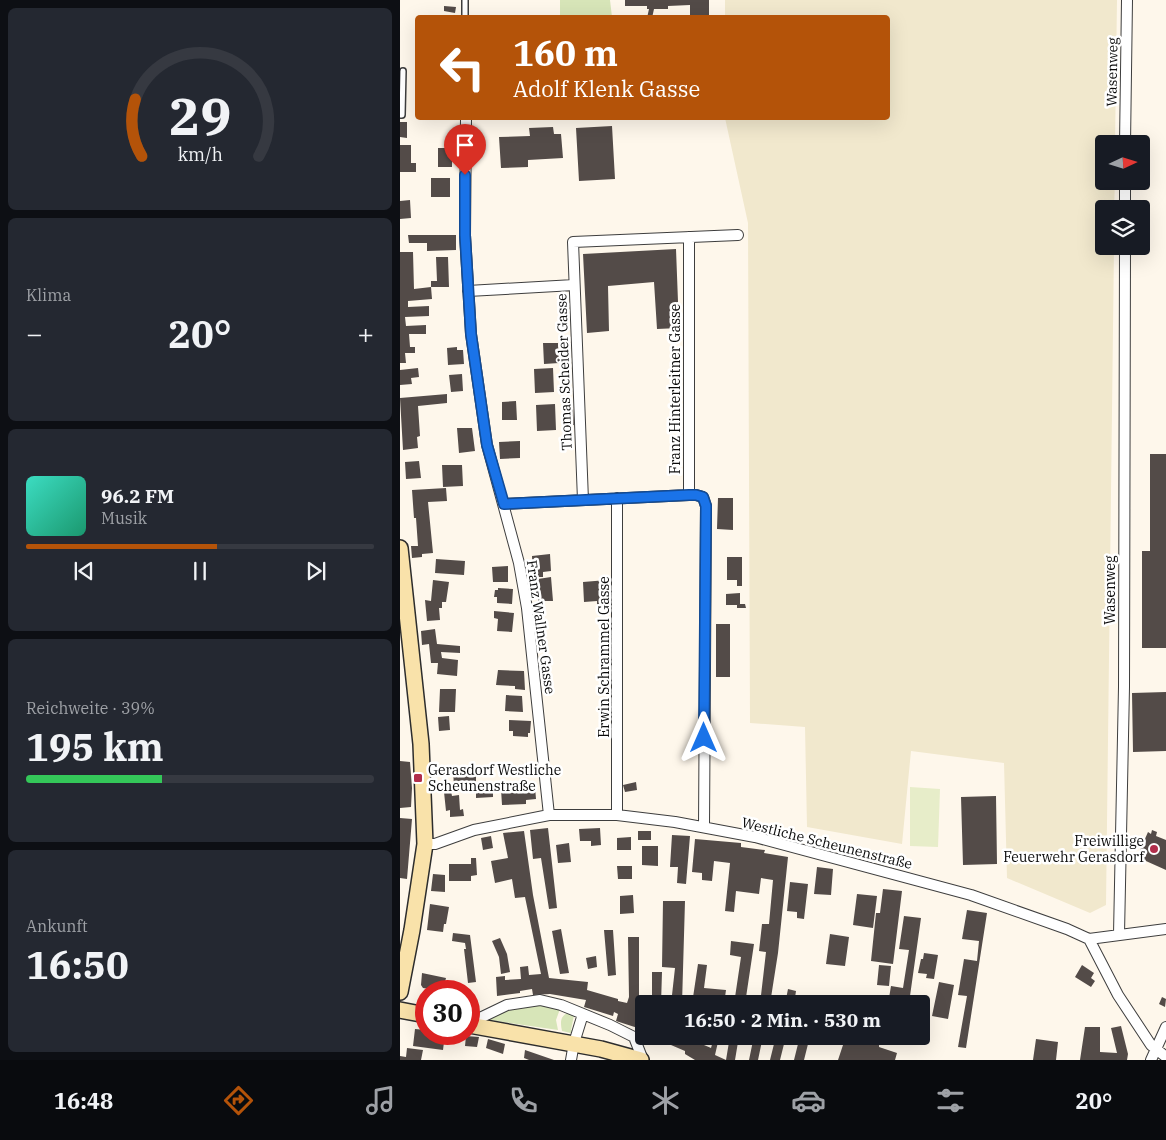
<!DOCTYPE html>
<html lang="de">
<head>
<meta charset="utf-8">
<style>
	:root { --surface:#171b24; --page:#242831; --text:#f1f3f6; --muted:#9ea1a6; --line:#363941; --accent:#b45309 }
	body { margin:0; font-family:"IBM Plex Serif",serif; background:var(--page); color:var(--text); height:100vh; display:flex; flex-direction:column; font-size:19px; white-space:nowrap }
	* { box-sizing:border-box; margin:0 }
	p { font-size:16px; color:var(--muted) }
	.icon { flex:none; width:28px; height:28px; fill:none; stroke:currentColor; stroke-width:2; stroke-linecap:round; stroke-linejoin:round }
	.map { position:relative; flex:1; overflow:hidden }
	.drawer { display:flex; flex-direction:column; gap:8px; padding:8px; background:#0d0f14; width:400px }
	.drawer>* { flex:none }
	.banner { position:absolute; left:15px; top:15px; width:475px; height:105px; border-radius:5px; box-shadow:0 5px 20px #0002; background:#b45309; color:#fff; overflow:hidden }
	.needle { width:32px; rotate:86deg }
	.tools { position:absolute; left:695px; top:135px; display:grid; gap:10px }
	.tools a { display:grid; place-items:center; width:55px; height:55px; border-radius:5px; background:var(--surface); box-shadow:0 5px 20px #0002; font-size:25px }
	.speed { position:absolute; left:15px; top:980px; display:flex; gap:10px; font-size:25px; font-weight:700; text-align:center }
	.speed>* { display:grid; place-content:center; width:65px; height:65px; border-radius:50%; background:var(--surface); box-shadow:0 5px 20px #0002; line-height:1 }
	.speed .limit { border:8px solid #d22; background:#fff; color:#111 }
	.pin { position:absolute; display:grid; place-items:center; width:42px; height:42px; color:#fff; margin:-51px -21px; border-radius:50% 50% 50% 0; rotate:-45deg; box-shadow:0 0 5px #0007 }
	.pin .icon { rotate:45deg }
	.me { position:absolute; width:55px; margin:-28px; rotate:0deg; stroke-linejoin:round; filter:drop-shadow(0 0 4px #0008) }
	.turn { display:flex; align-items:center; gap:18px; height:105px; padding:0 15px; font-size:22px }
	.turn .icon { width:65px; height:65px; stroke-width:2.5 }
	.turn b { display:block; font-size:35px; line-height:42px }
	.big { font-size:38px; font-weight:800; line-height:1.1 }
	.drawer .tile { flex:1; display:flex; flex-direction:column; justify-content:center; gap:8px; min-width:0; padding:0 18px; border-radius:8px; background:var(--page) }
	.drawer .dial { align-items:center; gap:0 }
	.dial svg { height:130px; overflow:visible; fill:none; stroke:var(--line); stroke-width:7; stroke-linecap:round; text-anchor:middle }
	.dial text { fill:var(--text); stroke:none }
	.song { display:flex; align-items:center; gap:15px }
	.cover { width:60px; height:60px; border-radius:8px; background:linear-gradient(135deg,hsl(170 70% 55%),hsl(160 70% 35%)) }
	.played { height:5px; border-radius:2px; background:linear-gradient(90deg,var(--accent) 55%,var(--line) 55%) }
	.keys { display:flex; justify-content:space-around; direction:ltr }
	.heat { display:flex; justify-content:space-between; align-items:center; font-size:28px; direction:ltr }
	.charge { height:8px; border-radius:4px; background:linear-gradient(90deg,#34c759 39%,var(--line) 0) }
	.trip { position:absolute; left:235px; top:995px; width:295px; height:50px; border-radius:5px; background:var(--surface); box-shadow:0 5px 20px #0002; font-weight:800; line-height:50px; text-align:center }
	.dock { display:flex; height:80px; justify-content:space-around; align-items:center; background:#090b0e; color:var(--muted) }
	.dock .icon { width:35px; height:35px }
	.dock .on { color:var(--accent) }
	.dock b { font-size:22px; color:var(--text) }
	main { display:flex; flex:1; min-height:0 }
	.map>svg:first-child { display:block }
	.farmland { fill:#f1e8cd }
	.green { fill:#d7e5b8 }
	.pitch { fill:#e7edc9 }
	.building { fill:#534b48 }
	.lines { fill:none; stroke-linecap:round; stroke-linejoin:round }
	.lane-casing { stroke:#3e3e3e; stroke-width:8 }
	.street-casing { stroke:#3e3e3e; stroke-width:12 }
	.secondary-casing { stroke:#2d2d2d; stroke-width:18 }
	.lane { stroke:#fff; stroke-width:5 }
	.street { stroke:#fff; stroke-width:10 }
	.secondary { stroke:#f9e2aa; stroke-width:15 }
	.route-casing { stroke:#114b97; stroke-width:12 }
	.route { stroke:#1a73e8; stroke-width:9 }
	.poi-dot { fill:#b12e4b; stroke:#fff; stroke-width:2 }
	.labels { text-anchor:middle; dominant-baseline:central; stroke-width:5; stroke-linejoin:round; paint-order:stroke }
	.street-label { font-size:14px; fill:#0b0b0b; stroke:#fff }
	.poi-label { font-size:14px; fill:#0b0b0b; stroke:#fff; text-anchor:start }
</style>
</head>
<body>
<main>
<section class="drawer">
<div class="tile dial"><svg viewBox="0 0 100 80">
<path d="M14 69A42 42 0 1 1 86 69"/>
<path d="M14 69A42 42 0 0 1 10 34" stroke="#b45309"/>
<text x="50" y="56" font-size="32" font-weight="700">29</text>
<text x="50" y="72" font-size="11">km/h</text>
</svg></div>
<div class="tile"><p>Klima</p>
<div class="heat"><a>−</a><b class="big">20°</b><a>+</a></div>
</div>
<div class="tile">
<div class="song"><i class="cover"></i><div><b>96.2 FM</b><p>Musik</p></div></div>
<div class="played"></div>
<div class="keys"><svg class="icon" aria-label="previous" viewBox="0 0 24 24"><path d="M18 5L8 12l10 7zM5 5v14"/></svg><svg class="icon" aria-label="pause" viewBox="0 0 24 24"><path d="M8 5v14M16 5v14"/></svg><svg class="icon" aria-label="next" viewBox="0 0 24 24"><path d="M6 5l10 7-10 7zM19 5v14"/></svg></div>
</div>
<div class="tile"><p>Reichweite · 39%</p><b class="big">195 km</b><div class="charge"></div></div>
<div class="tile"><p>Ankunft</p><b class="big">16:50</b></div>
</section>
<div class="map">
<svg width="766" height="1060" viewBox="0 0 766 1060">
	<rect width="100%" height="100%" fill="#fef7eb"/>
	<path class="farmland" d="M325 0H717L715 144H704V181H715L714 209H704V246H714L706 905 690 913 607 878 604 763 511 751 502 844 407 827 405 727 350 723 348 223 325 118H488V18L325 17Z"/>
	<path class="green" d="M160 0H210L212 17H160Z
		M141 1005 160 1009 156 1020 158 1030 90 1020C102 1008 125 1006 141 1005Z
		M170 1012 174 1015 171 1030 179 1033V1035L162 1031C160 1022 160 1015 170 1012Z"/>
	<path class="pitch" d="M510 787 540 789 538 847 510 846Z"/>
	<path class="building" d="M225 0H309V18H290V5L268 6V9H254L252 18H247L249 9H247V6H225Z
		M44 6 56 7 55 13 44 11Z
		M0 122H7V138L0 137Z
		M212 126 215 179 179 181 176 128Z
		M153 127 154 134H161L163 158 128 160V167L101 168 99 137 130 136 129 128Z
		M0 145H11V163H16V172H0Z
		M38 148H52V167H38Z
		M31 178H50V197H31Z
		M10 200 11 218 0 219V201Z
		M8 235H56V250L27 251V243H9Z
		M276 249 279 328 257 329 254 282 208 286 209 331 187 333 183 254Z
		M0 252H13L14 289 31 287V281H37L36 257H48L49 287H31L32 299 8 301V307L29 306V316L5 317 6 326 26 325V334H9L10 347H15V353H5L6 363H0Z
		M143 343H158L159 363 144 364Z
		M57 347V350H63L64 364 48 365 47 348Z
		M18 368 19 377 11 378 12 384 0 385V370Z
		M153 368 154 392 135 393 134 369Z
		M62 374 63 391 51 392 49 375Z
		M47 394V403L18 406 20 436 17 437 18 448 3 450 0 398Z
		M116 401 117 420H102V402Z
		M155 404 156 430 137 431 136 405Z
		M165 409H173L174 425 165 426Z
		M57 428H72L75 451 59 453Z
		M120 441V458L100 459 99 442Z
		M750 454H766V648H742V551H750Z
		M19 461 21 478 6 479 5 462Z
		M42 465H62L63 486 43 487Z
		M46 488 47 501 28 502 33 553 22 554V557L12 558 11 546H18L16 518H14L12 490Z
		M318 498H333V530L317 529Z
		M150 554 151 571 143 572V577H133L132 556Z
		M327 557H342V586H337V580H327Z
		M36 559 65 561 64 575 35 573Z
		M108 566V582H93L92 567Z
		M151 577 153 601H138V579Z
		M33 580 49 582 46 602H42V608H39L40 620 27 621 25 600 31 601Z
		M207 580 208 587H205L206 604 197 605V601L184 602 183 582Z
		M98 588 113 589 112 604 97 603V597H94L95 590H98Z
		M340 593V604H345L346 608H337V605H326V594Z
		M94 611 114 613 112 632 97 631 98 619 94 618Z
		M316 624H330V677H316Z
		M35 629 37 644 60 646V653L41 652 42 658 58 660 57 676 37 674 38 663H31L29 644 22 645 21 631Z
		M98 670 124 671 125 690 115 689V686L96 685Z
		M40 689H56L55 712H39Z
		M766 692V751L733 752 732 693Z
		M106 695 122 696 123 712 105 711Z
		M49 716 50 730 39 731 38 717Z
		M109 720 131 721 130 733H128V737L113 736V731H109Z
		M0 761 10 762 12 788 11 807 0 808Z
		M76 768V785H78V789H93V797L76 798V790H68V786L54 787 53 769Z
		M236 782 237 790 225 792 223 785Z
		M135 787 136 799 126 800V804L102 805 101 789Z
		M51 791 52 796 59 795 60 810 63 809 64 816 50 817V810L46 811 44 792Z
		M596 796 597 864 563 865 561 797Z
		M0 818 12 819 7 879 0 878Z
		M148 828 157 908 149 909 141 858 133 859 130 830Z
		M200 828 201 845 191 846V841H180L179 829Z
		M752 830 757 832 756 836 766 840V870L737 857 748 832 751 834Z
		M124 831 133 895 149 978 188 982 187 990 218 999V1001L227 1003 229 997 228 937H239V997L238 1012 244 1014V1030L216 1021 218 1014 214 1012 213 1016 184 1007 186 1000 150 994 133 995 132 989 120 991V993L97 996 96 977 105 976V980L121 979 120 967 128 966 129 975 141 974 125 897 115 898 112 879 95 883 91 861 108 858 103 833Z
		M238 831H251V840H238Z
		M272 835 290 836 286 884 277 883 278 867H270Z
		M91 836 93 848 83 850 81 838Z
		M231 837V850H217V838Z
		M295 839 341 843V847L365 850 364 853 388 857 378 953 370 1004H360L366 952 359 951 362 924H369L373 880 361 878 359 894 336 891 334 912 325 911 330 863 314 861 312 881 302 880V873L292 872Z
		M169 843 171 862 158 863 156 845Z
		M242 846H258V866L242 865Z
		M71 858H76L77 875 71 876V881H49V864H71Z
		M217 866H232V879H218Z
		M417 867 433 869 431 895 414 894Z
		M33 874 45 875V892L31 891Z
		M390 882 408 884 404 919 397 918V912L387 911Z
		M483 889 502 891 493 964 471 961 476 913H480Z
		M457 894 477 896 473 928 453 925Z
		M233 895 234 913 220 914V896Z
		M263 901H285L282 1004H271L275 968 262 967Z
		M30 904 49 907 46 924H44L43 932 27 930Z
		M567 910 587 913 566 1048 558 1047 567 996 558 995 564 959 577 961 579 941 562 939Z
		M504 916 521 918 509 1003 494 1001 493 1004H488L491 986 503 988 509 950 499 949Z
		M161 929 169 973 160 974 152 931Z
		M204 930H213L216 975 208 976Z
		M53 933 70 935 76 982 68 983 64 949H66L65 943 52 941Z
		M430 934 449 937 445 966 426 964Z
		M100 938 107 954 110 972 101 974 99 957 92 941Z
		M331 941 354 944 345 1004H334L341 957 330 955Z
		M524 953 538 955 534 979 526 978 527 974 518 973 521 959H523Z
		M196 956 197 967 188 969 186 958Z
		M298 964 307 965 304 988 326 990 324 1004H292Z
		M479 965 491 966 489 986 477 985Z
		M682 965 694 973 691 978 695 981 691 987 675 977Z
		M252 972H262L261 1004H252Z
		M22 973 46 978 44 986H41V991L23 988 21 985Z
		M539 982 554 985 548 1019 532 1016Z
		M388 989 396 991 394 1004H385Z
		M762 997 766 999 765 1007 759 1004Z
		M721 1026 728 1054 727 1060H680L685 1027H700V1052L717 1053 711 1028Z
		M15 1029 26 1030V1034H45L43 1050 13 1046Z
		M66 1036 79 1037 77 1047 65 1046Z
		M250 1036H284L283 1039 288 1041 289 1036H299L297 1042 311 1048 313 1041 318 1042 315 1055 326 1060H295L285 1054V1051Z
		M330 1036H339L335 1060H326Z
		M354 1036H363L358 1060H349Z
		M376 1036H386L380 1060H370Z
		M400 1036H410L404 1060H394Z
		M446 1036H456L455 1038 479 1045V1047L497 1053 495 1060H438Z
		M88 1039 105 1044 103 1054 86 1048Z
		M636 1039 658 1042 656 1060H633Z
		M7 1048 23 1050 21 1060H0V1056L6 1057Z
		M125 1050 154 1060H129L124 1058Z"/>
	<g class="lines">
		<defs>
			<path id="lane" d="M65 0V18
				M0 115H2L3 71"/>
			<path id="street" d="M66 118 65 235 71 334 87 445 119 563 127 608 149 815
				M725 144 727 0
				M725 209V181
				M289 237V495H296L303 497 306 506 304 827
				M68 291 174 285
				M183 500 173 242 338 235
				M103 504 289 495
				M217 815V498
				M25 844H35L74 830 149 815H217L275 822 355 837 571 895 667 929 689 939 718 995 751 1045 766 1057
				M719 934 724 687 725 246
				M689 939 766 929
				M79 1027 80 1018 107 1005 140 1000 161 1005 210 1025 234 1037 243 1060
				M171 1060 174 1043 183 1014
				M751 1060 766 1027"/>
			<path id="secondary" d="M0 548 21 744 25 844 12 930 0 992
				M0 1010 26 1015
				M69 1025 201 1049 241 1060"/>
		</defs>
		<use href="#lane" class="lane-casing"/>
		<use href="#street" class="street-casing"/>
		<use href="#secondary" class="secondary-casing"/>
		<use href="#lane" class="lane"/>
		<use href="#street" class="street"/>
		<use href="#secondary" class="secondary"/>
	</g>
	<g class="lines">
		<defs>
			<path id="route" d="M65 175V235L71 334 87 445 104 504 289 495H296L303 497 306 506 304 738"/>
		</defs>
		<use href="#route" class="route-casing"/>
		<use href="#route" class="route"/>
	</g>
	<g class="poi-dot">
		<rect x="13" y="773" width="10" height="10" rx="2.5"/>
		<circle cx="754" cy="849" r="5"/>
	</g>
	<g class="labels">
		<g class="street-label">
			<text transform="translate(712 72) rotate(-89)">Wasenweg</text>
			<text transform="translate(164 372) rotate(-92)">Thomas Scheider Gasse</text>
			<text transform="translate(275 389) rotate(-90)">Franz Hinterleitner Gasse</text>
			<text transform="translate(710 590) rotate(-90)">Wasenweg</text>
			<text transform="translate(141 627) rotate(82)">Franz Wallner Gasse</text>
			<text transform="translate(204 657) rotate(-90)">Erwin Schrammel Gasse</text>
			<text transform="translate(427 843) rotate(14)">Westliche Scheunenstraße</text>
		</g>
		<g class="poi-label">
			<text x="28" y="770">Gerasdorf Westliche<tspan x="28" dy="16">Scheunenstraße</tspan></text>
			<text x="744" y="841" text-anchor="end">Freiwillige<tspan x="744" dy="16">Feuerwehr Gerasdorf</tspan></text>
		</g>
	</g>
</svg>
<div class="tools">
<a><svg class="needle" viewBox="-14 -14 28 28"><path d="M0-13l5 13h-10z" fill="#e53935"/><path d="M0 13l5-13h-10z" fill="#9ea1a6"/></svg></a>
<a><svg class="icon" aria-label="layers" viewBox="0 0 24 24"><path d="M12 4l9 5-9 5-9-5zM3 14l9 5 9-5"/></svg></a>
</div>
<div class="speed"><div class="limit">30</div></div>
<div class="pin" style="left:65px;top:175px;background:#d93025"><svg class="icon" aria-label="arrive" viewBox="0 0 24 24"><path d="M6 21V4h12l-3 4 3 4H6"/></svg></div>
<svg class="me" style="left:304px;top:738px" viewBox="-20 -20 40 40"><path d="M0-17L14 15 0 8-14 15z" fill="#1a73e8" stroke="#fff" stroke-width="4"/></svg>
<div class="trip">16:50 · 2 Min. · 530 m</div>
<div class="banner">
<div class="turn"><svg class="icon" aria-label="left" viewBox="0 0 24 24"><path d="M17 20v-9H6M10 6l-5 5 5 5"/></svg><div><b>160 m</b>Adolf Klenk Gasse</div></div>
</div>
</div>
</main>
<nav class="dock">
<b>16:48</b>
<svg class="icon on" aria-label="directions" viewBox="0 0 24 24"><path d="M12 3l9 9-9 9-9-9zM9 14v-3h6M13 9l2 2-2 2"/></svg>
<svg class="icon" aria-label="music" viewBox="0 0 24 24"><path d="M9 18V5l10-2v13"/><circle cx="6" cy="18" r="3"/><circle cx="16" cy="16" r="3"/></svg>
<svg class="icon" aria-label="phone" viewBox="0 0 24 24"><path d="M5 4h4l2 5-3 2q2 4 5 5l2-3 5 2v4C11 20 4 13 5 4z"/></svg>
<svg class="icon" aria-label="climate" viewBox="0 0 24 24"><path d="M12 3v18M4 7l16 10M4 17L20 7"/></svg>
<svg class="icon" aria-label="car" viewBox="0 0 24 24"><path d="M5 17H2v-5l4-1 3-4h7l3 4 3 1v5h-3M9 17h6M6 11h13"/><circle cx="7" cy="17" r="2"/><circle cx="17" cy="17" r="2"/></svg>
<svg class="icon" aria-label="filters" viewBox="0 0 24 24"><path d="M4 7h16M4 17h16"/><circle cx="9" cy="7" r="2"/><circle cx="15" cy="17" r="2"/></svg>
<b>20°</b>
</nav>
</body>
</html>
